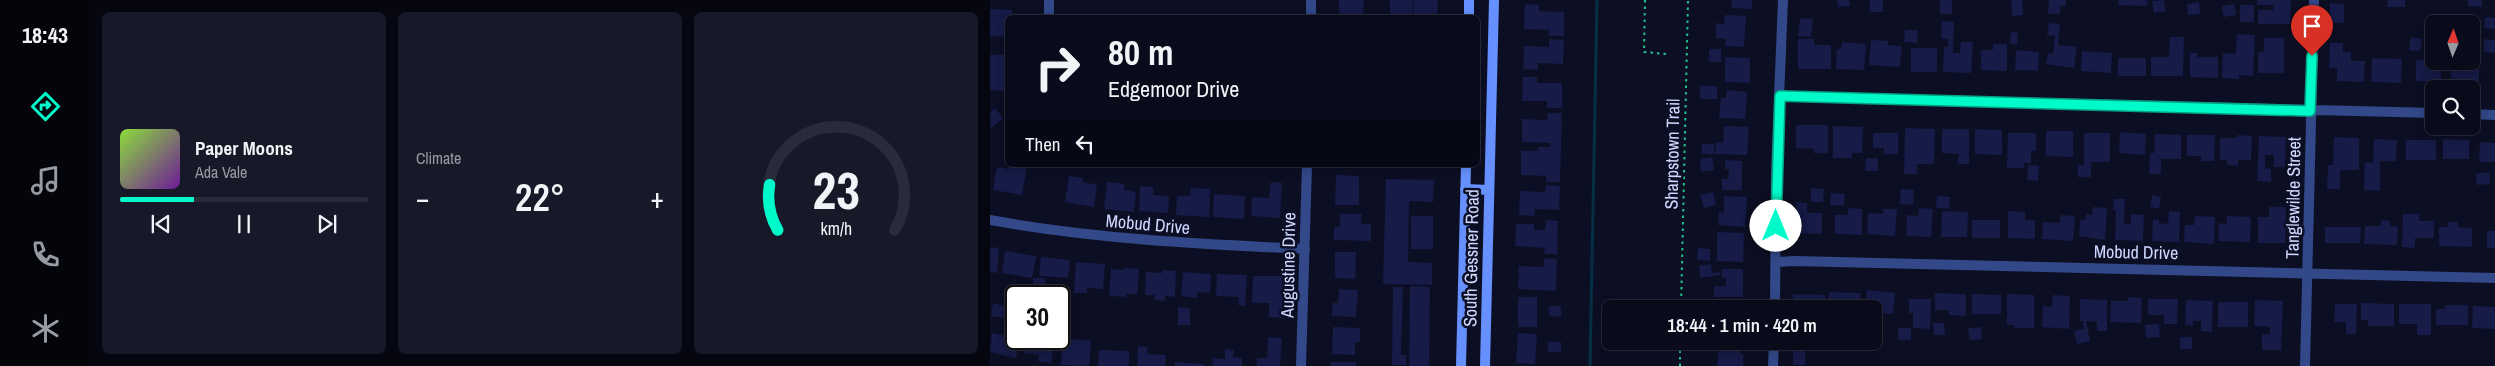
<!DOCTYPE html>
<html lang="en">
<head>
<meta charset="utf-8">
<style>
	:root { --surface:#090b1b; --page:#171928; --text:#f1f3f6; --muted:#999ba3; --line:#292b3a; --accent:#00fac9 }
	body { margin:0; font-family:"Archivo Narrow",sans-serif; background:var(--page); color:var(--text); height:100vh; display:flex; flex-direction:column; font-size:19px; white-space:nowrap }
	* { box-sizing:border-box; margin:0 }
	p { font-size:16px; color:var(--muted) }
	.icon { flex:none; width:28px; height:28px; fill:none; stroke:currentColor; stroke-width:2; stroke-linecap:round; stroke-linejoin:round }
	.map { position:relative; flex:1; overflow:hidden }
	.side { display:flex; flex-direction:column; gap:12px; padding:12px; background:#05060f; width:900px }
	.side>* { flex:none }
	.top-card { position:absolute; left:15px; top:15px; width:475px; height:152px; border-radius:8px; box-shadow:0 2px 12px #0003,0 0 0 1px var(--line); background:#090b1b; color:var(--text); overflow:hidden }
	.needle { width:32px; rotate:2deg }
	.buttons { position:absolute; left:1435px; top:15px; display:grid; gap:10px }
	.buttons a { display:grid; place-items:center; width:55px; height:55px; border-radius:8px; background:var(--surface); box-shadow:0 2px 12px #0003,0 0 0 1px var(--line); font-size:25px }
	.speed { position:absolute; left:15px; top:285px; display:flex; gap:10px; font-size:25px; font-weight:700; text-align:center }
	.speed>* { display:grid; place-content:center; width:65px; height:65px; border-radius:50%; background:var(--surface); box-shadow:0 2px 12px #0003,0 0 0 1px var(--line); line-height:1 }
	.speed .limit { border:2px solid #111; border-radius:8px; background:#fff; color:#111 }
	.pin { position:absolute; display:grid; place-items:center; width:42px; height:42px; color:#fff; margin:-51px -21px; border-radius:50% 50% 50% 0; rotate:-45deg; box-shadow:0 0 5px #0007 }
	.pin .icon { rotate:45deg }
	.me { position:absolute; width:55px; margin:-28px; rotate:0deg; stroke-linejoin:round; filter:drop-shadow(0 0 4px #0008) }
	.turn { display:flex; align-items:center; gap:18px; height:105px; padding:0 20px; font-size:22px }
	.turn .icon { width:65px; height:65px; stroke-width:2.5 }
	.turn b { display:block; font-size:35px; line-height:42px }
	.then { display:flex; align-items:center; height:48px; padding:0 20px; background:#0003; gap:10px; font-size:19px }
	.big { font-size:38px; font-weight:600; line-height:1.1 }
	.side .tile { flex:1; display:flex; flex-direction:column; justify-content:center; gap:8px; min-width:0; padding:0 18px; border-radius:8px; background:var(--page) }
	.side .dial { align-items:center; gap:0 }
	.dial svg { height:130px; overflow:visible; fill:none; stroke:var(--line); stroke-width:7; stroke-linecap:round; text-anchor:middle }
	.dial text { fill:var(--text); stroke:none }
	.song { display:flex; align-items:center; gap:15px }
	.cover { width:60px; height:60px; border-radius:8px; background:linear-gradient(135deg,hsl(90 70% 55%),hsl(280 70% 35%)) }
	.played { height:5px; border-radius:2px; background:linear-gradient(90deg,var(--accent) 30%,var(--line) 30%) }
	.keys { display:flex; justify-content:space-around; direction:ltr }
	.heat { display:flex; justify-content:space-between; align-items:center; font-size:28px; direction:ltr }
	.side .tiles { flex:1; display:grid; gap:12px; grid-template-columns:repeat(3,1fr) }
	.trip { position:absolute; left:612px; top:300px; width:280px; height:50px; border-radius:8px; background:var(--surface); box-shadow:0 2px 12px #0003,0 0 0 1px var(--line); font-weight:600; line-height:50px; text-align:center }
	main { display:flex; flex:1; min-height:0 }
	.tabs { display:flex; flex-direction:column; width:90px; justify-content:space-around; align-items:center; background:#04040b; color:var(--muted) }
	.tabs .icon { width:35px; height:35px }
	.tabs .active { color:var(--accent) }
	.tabs b { font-size:22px; color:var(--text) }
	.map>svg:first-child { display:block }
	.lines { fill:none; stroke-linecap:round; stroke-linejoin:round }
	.stream { stroke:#052f44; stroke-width:3 }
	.building { fill:#161b47 }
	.path { stroke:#22c088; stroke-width:2; stroke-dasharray:2.5 4; stroke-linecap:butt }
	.street { stroke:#324888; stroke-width:10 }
	.secondary { stroke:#6690ff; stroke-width:10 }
	.route-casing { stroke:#00a283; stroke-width:12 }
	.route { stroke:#00fac9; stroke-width:9 }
	.labels { text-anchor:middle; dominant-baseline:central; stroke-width:5; stroke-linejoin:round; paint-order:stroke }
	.street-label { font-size:18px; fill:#cfd8ff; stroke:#0c0f24 }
</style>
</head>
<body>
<main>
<nav class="tabs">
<b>18:43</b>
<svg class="icon active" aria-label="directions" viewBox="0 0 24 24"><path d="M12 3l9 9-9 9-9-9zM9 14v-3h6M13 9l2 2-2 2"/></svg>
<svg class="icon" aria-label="music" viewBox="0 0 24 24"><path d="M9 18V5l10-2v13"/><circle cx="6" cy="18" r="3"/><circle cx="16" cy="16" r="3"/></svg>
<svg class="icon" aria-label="phone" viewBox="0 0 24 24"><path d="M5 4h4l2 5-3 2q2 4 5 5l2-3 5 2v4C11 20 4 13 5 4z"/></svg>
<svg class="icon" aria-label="climate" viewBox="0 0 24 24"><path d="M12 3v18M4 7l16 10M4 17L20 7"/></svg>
</nav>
<section class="side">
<div class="tiles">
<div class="tile">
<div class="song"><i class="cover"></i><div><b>Paper Moons</b><p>Ada Vale</p></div></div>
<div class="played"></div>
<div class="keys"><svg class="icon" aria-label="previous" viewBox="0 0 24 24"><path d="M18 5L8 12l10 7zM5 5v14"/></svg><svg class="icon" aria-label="pause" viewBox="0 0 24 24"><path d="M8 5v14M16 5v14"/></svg><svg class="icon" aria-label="next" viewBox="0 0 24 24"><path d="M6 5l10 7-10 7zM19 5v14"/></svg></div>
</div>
<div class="tile"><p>Climate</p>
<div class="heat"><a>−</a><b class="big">22°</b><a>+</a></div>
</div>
<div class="tile dial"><svg viewBox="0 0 100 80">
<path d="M14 69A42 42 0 1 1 86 69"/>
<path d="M14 69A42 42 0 0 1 9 41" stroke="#00fac9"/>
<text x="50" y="56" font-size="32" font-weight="700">23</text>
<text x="50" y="72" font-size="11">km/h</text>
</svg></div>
</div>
</section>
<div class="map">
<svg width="1505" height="366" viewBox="0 0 1505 366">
	<rect width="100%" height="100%" fill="#0c0f24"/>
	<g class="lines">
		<path class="stream" d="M600 366 607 0"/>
	</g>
	<path class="building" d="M349 0H374L373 15 349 14Z
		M400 0H423L422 16 400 15Z
		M424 0H448L447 17 423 16Z
		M742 0H762V9L741 8Z
		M847 0H859L860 6 848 7Z
		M880 0H893V12H880Z
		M950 0H962V14H950Z
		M1021 0H1032L1033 15 1022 16Z
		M1059 0H1076V6H1070V14H1058Z
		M1129 0H1157V6L1128 5Z
		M1174 0 1176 11 1164 13 1162 1Z
		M1267 0H1301L1300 24H1268V10H1283L1284 5H1267Z
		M1398 0H1415V7H1397Z
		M1478 0H1492V7L1478 6Z
		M1209 2 1210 14 1198 15 1197 4Z
		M1340 3 1354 4V23H1340Z
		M535 4 549 5V11L574 12V36H559V30L534 29Z
		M1244 4 1246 15 1234 17 1232 6Z
		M1250 5H1264V22H1250Z
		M0 9 22 10V18H18V37L0 36Z
		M735 15 756 16 754 47 735 46 736 39 726 38V23L734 24Z
		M1495 17 1505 18V29L1494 28Z
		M810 18 823 19 821 37 808 36Z
		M952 21 964 22 963 53H970L971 42H983L981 73 953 72 954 47H958V39L951 38Z
		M1059 23 1070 24 1068 45 1087 47 1084 68 1056 64 1058 53 1063 54 1065 36 1057 35Z
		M915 30H928L927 43 914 42Z
		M1021 32 1028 33 1027 45 1020 44Z
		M1247 34 1265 35 1263 76 1249 75V79L1232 78 1233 53 1246 54Z
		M1180 37H1194L1193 76H1161V57H1179Z
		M1421 37 1432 39 1430 51 1419 50Z
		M1274 38H1294V73H1268V52H1274Z
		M559 39 574 40 573 64 548 63V70L533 69 534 46 559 47Z
		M808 39H824V45H841V69H808Z
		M1494 39 1505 40V53L1494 52Z
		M881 40 898 41V45L912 46 910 67 879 65Z
		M852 42 876 44 874 70 846 69 847 49H851Z
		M1340 43H1353V52H1361V61H1375L1374 82 1347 81V68H1339Z
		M1003 44H1017V71L991 70V50H1003Z
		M921 48H947V72H921Z
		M719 49H731V62H719Z
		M1026 50 1049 52 1048 71 1025 70Z
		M1092 51 1122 53 1121 73 1091 71Z
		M1200 53H1207V57H1228V78L1200 77Z
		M0 55H16V91L0 90Z
		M735 57 760 58V83L735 82Z
		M1128 58H1156V76H1128Z
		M1382 58 1412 59 1411 83 1381 82Z
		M1426 60H1439V66H1451V81H1426Z
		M1461 61H1473V66L1489 67V84H1461Z
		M533 77H547V83H572V108H557V101H532Z
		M710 86H727V99H710Z
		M737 90 757 92 755 119 729 118 731 98H736Z
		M5 108 13 118 1 128 0 112Z
		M558 113H572L570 182H556V176L531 175V151H548V147H560V143L532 142V119L557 120Z
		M806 125H838V153H824V149L806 148Z
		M734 126 759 127 757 155 725 154 726 142 733 143Z
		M843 126 873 127 872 153H862V158H843Z
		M915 128 945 129 944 164H927V174H914Z
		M952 129H979V164H968L969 154 952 153Z
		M985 129 1012 130V155L985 154Z
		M1056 131H1083V157L1056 156Z
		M1130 132 1156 134 1155 155 1129 153Z
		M883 133H908V154H894V148H883Z
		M1018 133H1046V151H1041V163H1034V168H1017Z
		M1094 133H1120V162H1101V177H1088V165H1094Z
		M1165 134 1191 135V159H1171V174H1159L1160 153H1164Z
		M1197 135H1225L1224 161H1211V156H1197Z
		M1247 135 1262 136 1261 160H1248V166L1237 165V160H1230V138H1247Z
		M1269 136 1296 137 1295 167H1284V155H1275V168L1281 169V182L1267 181Z
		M1344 137 1369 138V170H1350V189H1337L1338 165H1343Z
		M1384 139 1407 140 1406 161H1390V191L1374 190 1375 162 1383 163Z
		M1453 139 1479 140V159H1453Z
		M1416 140H1446V160H1416Z
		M1490 142 1505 143V162H1489Z
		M712 144H724V154H712Z
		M722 157 724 170 711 172 710 159Z
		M876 158H888V171H875Z
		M735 160 752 161V190H732V179H738L739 169H735Z
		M19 165 37 166 32 195 3 190 7 167 18 169Z
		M1038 165 1049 166 1048 181 1037 180Z
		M1499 172 1500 184 1487 185 1486 174Z
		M346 175 369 176V205H345Z
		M79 176 93 178 92 182 107 185 104 207 75 202Z
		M396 179 444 180 443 202 419 201 418 262 442 263V285L393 284Z
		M117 182 134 184V190L146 192 144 212 114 209Z
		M281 182 292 183 290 218 261 216 262 197 279 198Z
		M556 185 570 186 569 210 545 209 544 216 529 215 530 191 555 192Z
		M150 186 163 187V195L179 196 178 213 149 211Z
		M201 188 220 189 219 217 186 215 187 196H200Z
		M821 188 834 189 833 202H821Z
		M911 189 924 190 923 205 910 204Z
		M723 192 726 205 714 208 710 195Z
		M841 193 855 194 854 206 840 205Z
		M224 194 255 196 254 219 223 217Z
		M1162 195 1171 197 1169 209 1160 207Z
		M734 196 757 197 755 227 728 225 729 212 734 213Z
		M947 196 960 197 959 209 946 208Z
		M1124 199H1135L1134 224H1141V214L1154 215 1153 241 1125 240 1126 210H1123Z
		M806 202 817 203V213H832V234L805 233Z
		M1103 207 1117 208 1115 240 1089 236 1090 220H1096V214L1102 215Z
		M1279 207H1296L1295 243H1268V217H1279Z
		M858 208 872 209V235L845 234V215H858Z
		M929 208 943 209 941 237 916 236 917 215 928 216Z
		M893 209H907L905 236 877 234 878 213 893 214Z
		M952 211 978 212 977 237H951Z
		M1018 211 1035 212V220H1045V239L1018 238Z
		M1179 211 1190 212 1189 242 1162 241 1163 219 1169 220V223L1178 224Z
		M350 214H372L371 224H381V241L344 240V227H350Z
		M1413 214H1429V221H1444V238H1425V248L1412 247Z
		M1070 215 1085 216 1083 241 1052 239 1053 222 1070 223Z
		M421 216H443V249H421Z
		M1205 216 1225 217 1224 244 1194 242 1195 225H1204Z
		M1237 216 1261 217 1260 242 1228 241 1229 223 1237 224Z
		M556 220 568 221 567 254H554L555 248 525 246 526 224H544V230H555Z
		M982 220H1010V238H982Z
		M1391 220 1400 221V226L1408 227 1407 245 1374 244 1375 226H1391Z
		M1459 222H1468V227L1482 228V247L1449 246V227H1458Z
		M1335 227H1371L1370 243H1335Z
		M1497 231H1505V248H1497Z
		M727 232 754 233 753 262 727 261Z
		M0 247 9 248 7 273 0 272Z
		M708 248 720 249V261L707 260Z
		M15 251 46 256 42 278 12 273Z
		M345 252H366L365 279 345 278Z
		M51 257 80 260 78 278 49 276Z
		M554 258 567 259 566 291 528 289 529 266 554 267Z
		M86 262 115 264 113 289 97 288V293H84Z
		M721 264 722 273 730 272 731 275 710 278 709 266Z
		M134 268 149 269 147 294H136V297L119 296 121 269 134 270Z
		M732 269H753V297H724V286H736V278H732Z
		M172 270 186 271 185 297 175 296V301L164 300 165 295H155L156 272 172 273Z
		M193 272 221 274 220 293 207 292V298L191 296Z
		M227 274 257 275 255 306 248 305 249 297 226 296Z
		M263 276H293L292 318 279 317V303H262Z
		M43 278H55V296H43Z
		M420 286 440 287 439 366H419Z
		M403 287H413L411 355H416V365H402Z
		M349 289 368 290 366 317 342 316 343 303H348Z
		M877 290 905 293 903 314 884 313V309H875Z
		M839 292 871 293 870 309H838Z
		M945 293 976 294V316L959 315V310H945Z
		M803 294 835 295V309H802Z
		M982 294 1011 295V314H982Z
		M1017 294 1044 295V328H1024V325H1017Z
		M1063 295 1080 296 1079 329 1052 327 1053 306 1062 307Z
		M528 297H547V327H528Z
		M1138 297 1152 298 1151 323 1120 322 1121 301H1138Z
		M919 299H941L940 329 923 328V313H919Z
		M1090 299 1117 300V331H1107V322L1096 321 1100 341 1087 344 1084 331 1094 329 1093 321H1090Z
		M1158 299H1188L1187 324H1174V315H1158Z
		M1196 300 1223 301 1222 332 1211 331V321H1203V326L1195 325Z
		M1265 300 1293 301 1291 350H1272V334H1280V327L1264 326Z
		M730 301H752V309H730Z
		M1228 302H1258V327H1228Z
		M3 303 15 306 13 318 1 316Z
		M1371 303 1404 304V326H1378V320H1371Z
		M1345 304H1367L1366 334H1356V322H1344Z
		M1409 304H1441V335H1427V324H1409Z
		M1455 305H1478V325H1446V309H1455Z
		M559 306H571V317L559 316Z
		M1483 306 1505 307V329L1482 328Z
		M188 307 200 308V325H188Z
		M943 323H954L955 335H944Z
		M1169 324 1170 337 1156 338 1155 325Z
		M343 327 370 328V342H365V355L342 354Z
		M991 327 992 339 980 340 978 328Z
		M908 328H921V340H908Z
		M2 333 30 339 26 358 0 352Z
		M528 333 547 334 545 364 526 363Z
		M278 337 292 338 290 366H267V358H277Z
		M1190 337H1202V349H1190Z
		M73 338 101 341 99 366 71 365Z
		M36 339H65L61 363 48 361 49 355 34 353Z
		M729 341H750V354H753V366H727Z
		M558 342H571V352H558Z
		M803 345H815V365H803Z
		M148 346 157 347V354L176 355 175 366H147Z
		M235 349 244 350 243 357 252 358V366H223V358L235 359Z
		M109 350 139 351V366H108Z
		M185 362 214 364V366H185Z
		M341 362H366V366H341Z"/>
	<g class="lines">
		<path class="path" d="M655 0 654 52 676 54
			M691 309 698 0
			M690 366V341"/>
		<path class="street" d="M59 18V0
			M321 18V0
			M790 96 1444 113
			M1481 114 1505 115
			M0 220C104 239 209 244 315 249
			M786 262 804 261 1505 278
			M785 309 786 172 793 0
			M311 366 317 165
			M783 366 784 341
			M1315 366 1324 0"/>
		<path class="secondary" d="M479 18V0
			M475 189 499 190
			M471 366 476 165
			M495 366 504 0"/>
	</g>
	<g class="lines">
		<defs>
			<path id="route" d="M786 226 790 96 1320 111 1322 56"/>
		</defs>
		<use href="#route" class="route-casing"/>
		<use href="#route" class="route"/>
	</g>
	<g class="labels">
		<g class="street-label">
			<text transform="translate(682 154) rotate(-89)">Sharpstown Trail</text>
			<text transform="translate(1303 198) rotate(-89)">Tanglewilde Street</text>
			<text transform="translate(158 224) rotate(5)">Mobud Drive</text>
			<text transform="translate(1146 252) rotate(1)">Mobud Drive</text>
			<text transform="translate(481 258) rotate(-89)">South Gessner Road</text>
			<text transform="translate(298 265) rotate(-89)">Augustine Drive</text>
		</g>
	</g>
</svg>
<div class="buttons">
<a><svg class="needle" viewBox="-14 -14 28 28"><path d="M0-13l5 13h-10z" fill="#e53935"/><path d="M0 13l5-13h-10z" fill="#999ba3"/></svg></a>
<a><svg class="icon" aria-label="search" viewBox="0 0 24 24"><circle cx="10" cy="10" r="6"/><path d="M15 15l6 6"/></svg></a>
</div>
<div class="speed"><div class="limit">30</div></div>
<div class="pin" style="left:1322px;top:56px;background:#d93025"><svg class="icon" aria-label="arrive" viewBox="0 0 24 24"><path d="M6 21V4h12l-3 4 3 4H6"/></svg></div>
<svg class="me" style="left:786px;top:226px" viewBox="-20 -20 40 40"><circle r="19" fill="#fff"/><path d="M0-13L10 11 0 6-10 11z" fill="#00fac9"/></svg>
<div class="trip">18:44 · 1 min · 420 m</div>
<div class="top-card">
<div class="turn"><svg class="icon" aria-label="right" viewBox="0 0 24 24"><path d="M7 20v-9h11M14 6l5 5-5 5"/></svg><div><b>80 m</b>Edgemoor Drive</div></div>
<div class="then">Then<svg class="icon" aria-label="left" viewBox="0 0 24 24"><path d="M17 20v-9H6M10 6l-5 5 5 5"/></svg></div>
</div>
</div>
</main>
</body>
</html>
